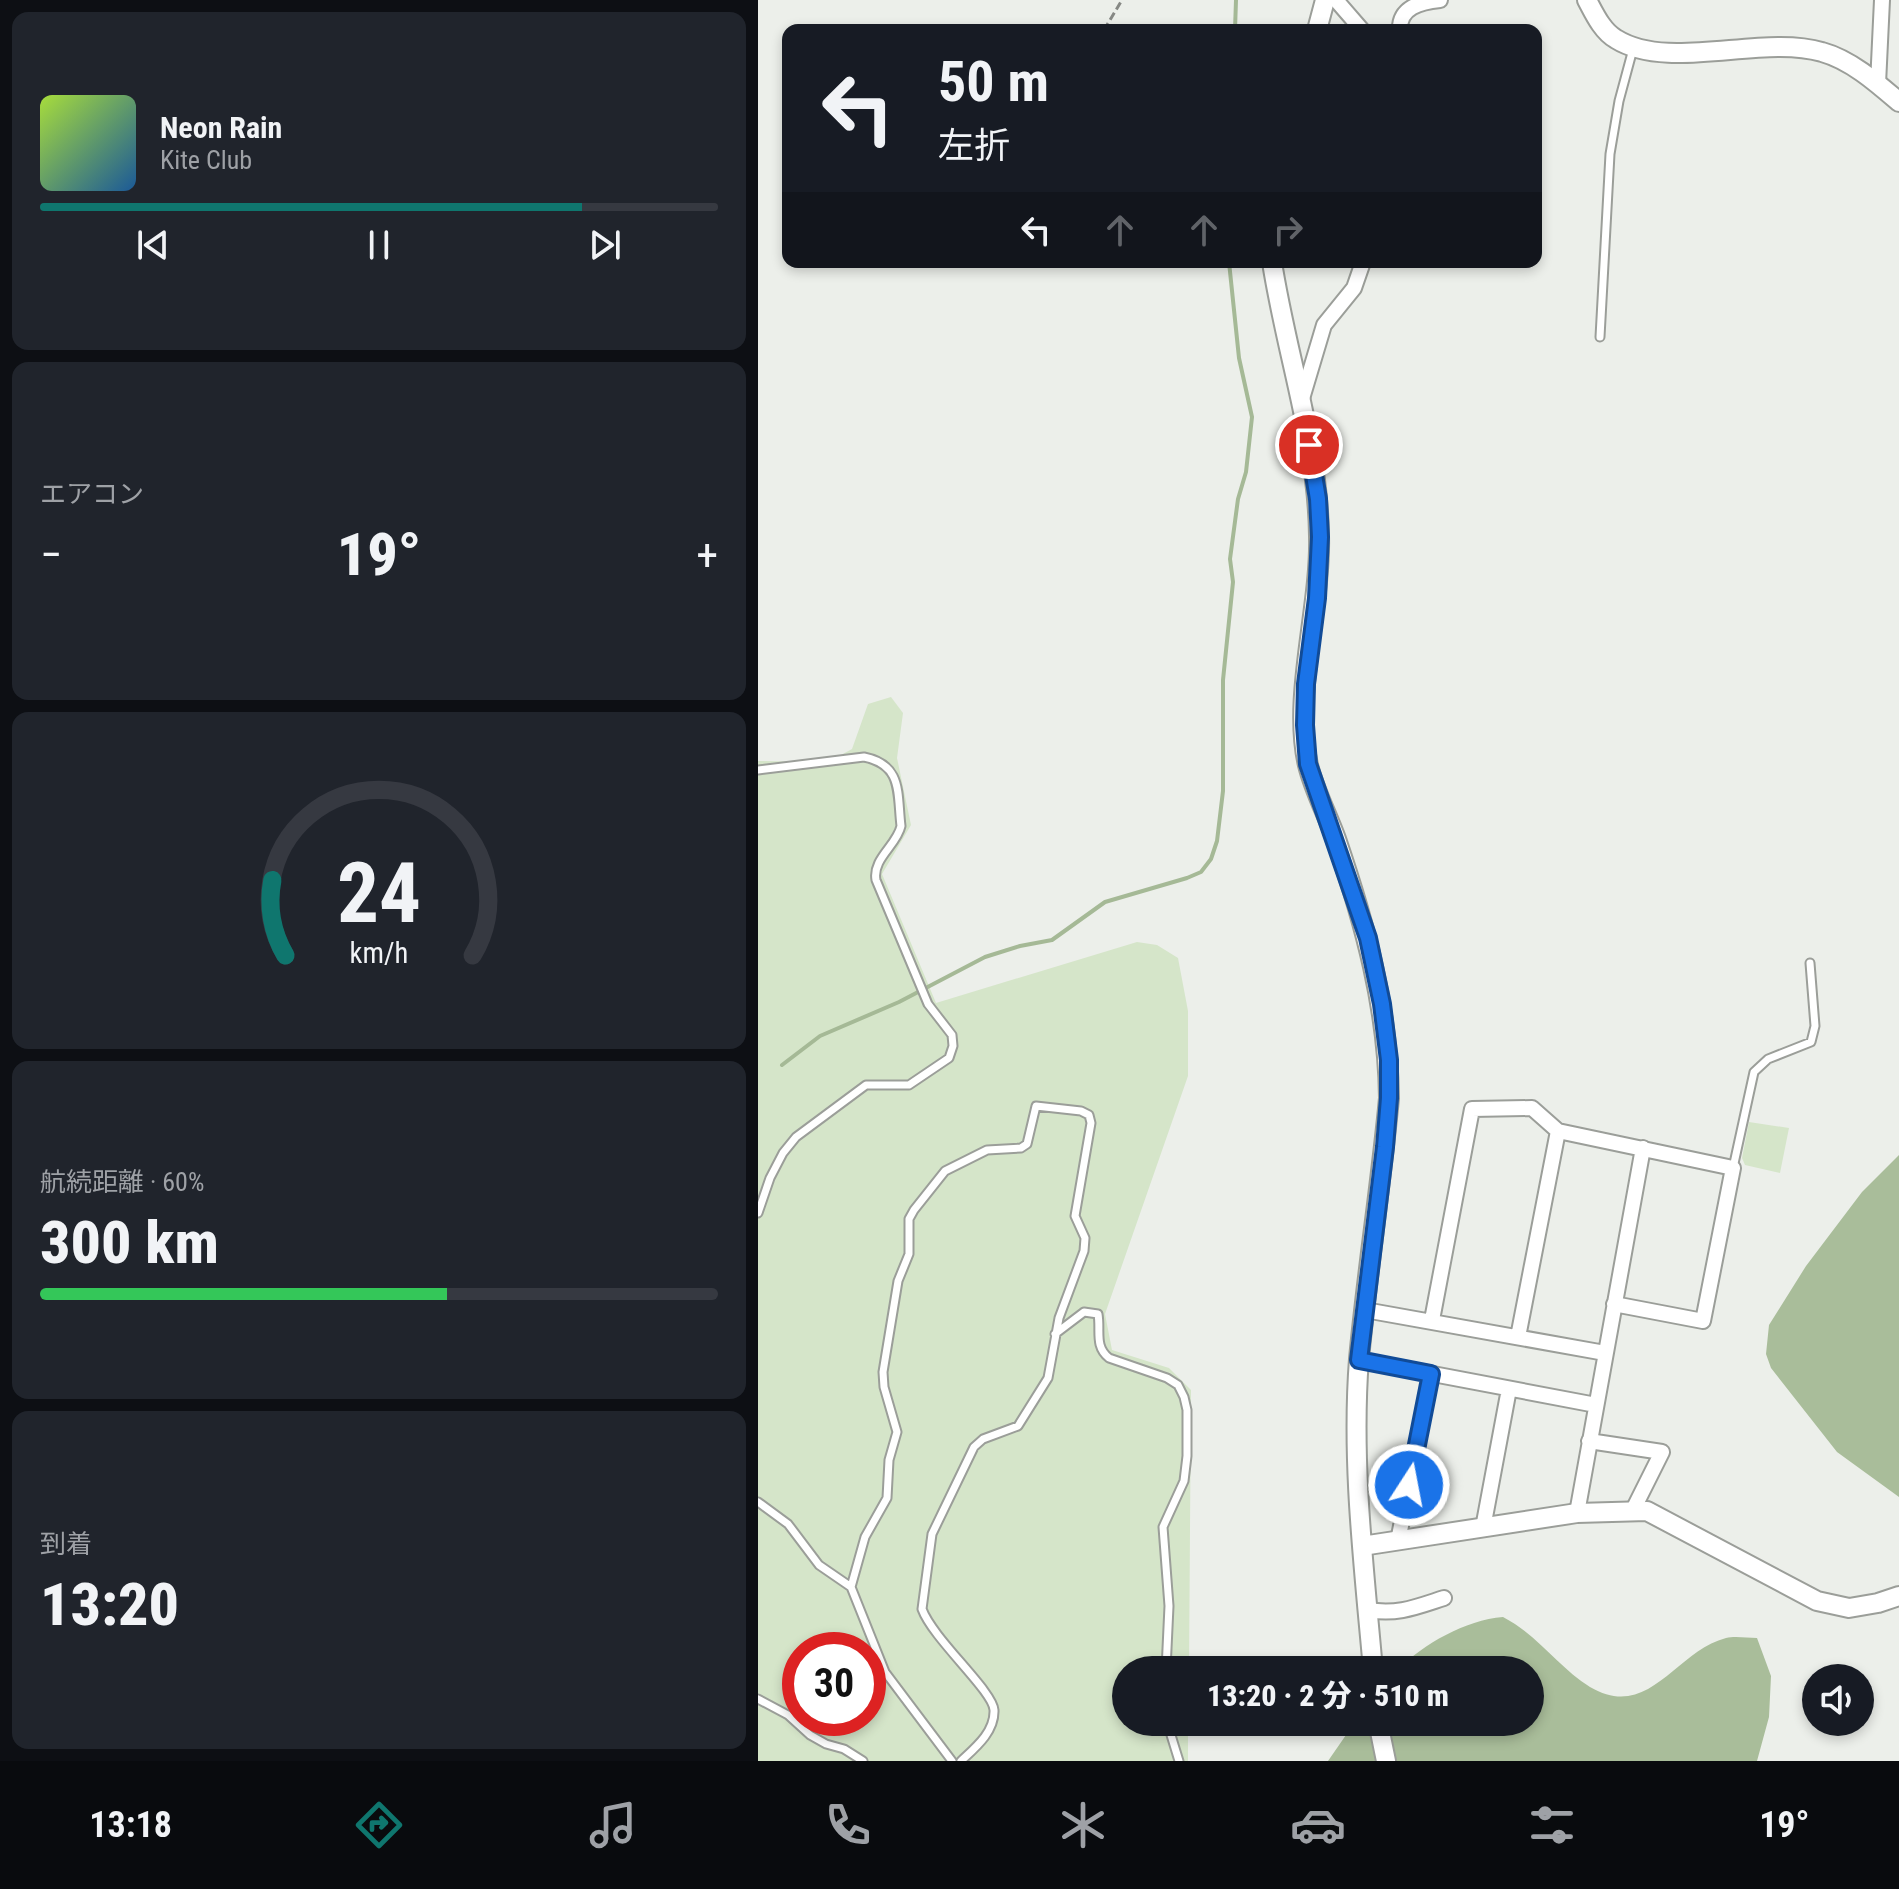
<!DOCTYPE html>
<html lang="ja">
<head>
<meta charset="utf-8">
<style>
	:root { --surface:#171b24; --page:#20242c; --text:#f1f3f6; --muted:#9ea1a6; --line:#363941; --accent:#0f766e }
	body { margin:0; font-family:"Roboto Condensed","Noto Sans JP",sans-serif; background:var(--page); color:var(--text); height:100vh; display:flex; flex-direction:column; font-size:30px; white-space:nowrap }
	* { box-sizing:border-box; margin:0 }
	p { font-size:26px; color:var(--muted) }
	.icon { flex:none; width:44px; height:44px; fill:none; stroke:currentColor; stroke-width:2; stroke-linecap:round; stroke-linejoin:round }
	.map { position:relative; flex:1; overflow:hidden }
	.side { display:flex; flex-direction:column; gap:12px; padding:12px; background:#0d0f14; width:758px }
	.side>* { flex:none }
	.hud { position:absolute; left:24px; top:24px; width:760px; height:244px; border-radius:16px; box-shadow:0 4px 12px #0003; background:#171b24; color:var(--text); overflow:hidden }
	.controls { position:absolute; left:1044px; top:1664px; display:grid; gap:16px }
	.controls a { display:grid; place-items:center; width:72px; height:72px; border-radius:50%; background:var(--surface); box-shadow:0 4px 12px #0003; font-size:40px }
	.speed { position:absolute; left:24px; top:1632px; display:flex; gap:16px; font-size:40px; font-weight:700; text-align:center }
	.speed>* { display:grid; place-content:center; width:104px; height:104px; border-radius:50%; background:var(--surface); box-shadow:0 4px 12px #0003; line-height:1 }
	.speed .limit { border:12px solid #d22; background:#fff; color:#111 }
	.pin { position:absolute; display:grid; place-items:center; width:68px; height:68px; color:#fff; margin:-34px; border:4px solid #fff; border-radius:50%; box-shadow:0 2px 8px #0007 }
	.me { position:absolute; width:88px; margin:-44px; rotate:11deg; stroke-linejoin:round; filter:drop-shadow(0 0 6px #0008) }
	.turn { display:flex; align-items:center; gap:28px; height:168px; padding:0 24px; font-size:36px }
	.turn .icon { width:104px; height:104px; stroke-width:2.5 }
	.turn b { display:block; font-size:56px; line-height:68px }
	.lanes { display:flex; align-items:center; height:76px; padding:0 24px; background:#0003; justify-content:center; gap:40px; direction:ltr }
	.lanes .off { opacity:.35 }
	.big { font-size:60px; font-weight:800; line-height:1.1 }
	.side .tile { flex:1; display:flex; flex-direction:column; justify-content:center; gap:12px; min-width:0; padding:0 28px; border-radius:16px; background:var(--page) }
	.side .dial { align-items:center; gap:0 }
	.dial svg { height:208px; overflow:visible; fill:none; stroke:var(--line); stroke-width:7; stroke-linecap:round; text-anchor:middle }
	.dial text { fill:var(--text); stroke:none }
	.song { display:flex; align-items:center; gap:24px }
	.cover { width:96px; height:96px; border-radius:12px; background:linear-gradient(135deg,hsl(80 70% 55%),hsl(210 70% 35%)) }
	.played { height:8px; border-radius:4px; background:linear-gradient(90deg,var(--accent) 80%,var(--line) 80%) }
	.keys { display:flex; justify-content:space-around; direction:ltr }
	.heat { display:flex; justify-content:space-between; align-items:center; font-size:44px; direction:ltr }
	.charge { height:12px; border-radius:6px; background:linear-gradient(90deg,#34c759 60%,var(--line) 0) }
	.trip { position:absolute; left:354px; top:1656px; width:432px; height:80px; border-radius:40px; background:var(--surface); box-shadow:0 4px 12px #0003; font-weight:800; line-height:80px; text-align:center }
	.dock { display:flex; height:128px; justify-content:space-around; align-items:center; background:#090b0e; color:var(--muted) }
	.dock .icon { width:56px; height:56px }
	.dock .active { color:var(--accent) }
	.dock b { font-size:36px; color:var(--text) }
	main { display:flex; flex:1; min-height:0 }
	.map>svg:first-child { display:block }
	.green { fill:#d5e5c9; fill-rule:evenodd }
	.forest { fill:#a9bd9a }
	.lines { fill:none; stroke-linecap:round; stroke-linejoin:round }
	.stream { stroke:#a5b996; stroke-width:4 }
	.service-casing { stroke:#9b9e99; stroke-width:11 }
	.minor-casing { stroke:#9b9e99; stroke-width:18 }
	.tertiary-casing { stroke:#9b9e99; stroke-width:22 }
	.path { stroke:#868884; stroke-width:3; stroke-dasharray:8 4; stroke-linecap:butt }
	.service { stroke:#fff; stroke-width:7 }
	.minor { stroke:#fff; stroke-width:14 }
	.tertiary { stroke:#fff; stroke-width:18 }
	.route-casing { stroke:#114b97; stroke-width:20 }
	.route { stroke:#1a73e8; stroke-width:14 }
</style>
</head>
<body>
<main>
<section class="side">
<div class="tile">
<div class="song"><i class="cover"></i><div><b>Neon Rain</b><p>Kite Club</p></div></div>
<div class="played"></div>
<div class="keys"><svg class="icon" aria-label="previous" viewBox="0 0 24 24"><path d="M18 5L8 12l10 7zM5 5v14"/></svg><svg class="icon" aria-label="pause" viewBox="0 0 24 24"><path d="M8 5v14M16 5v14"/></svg><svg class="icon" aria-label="next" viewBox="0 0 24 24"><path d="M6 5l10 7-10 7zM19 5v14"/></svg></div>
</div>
<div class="tile"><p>エアコン</p>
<div class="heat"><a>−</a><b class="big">19°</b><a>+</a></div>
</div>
<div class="tile dial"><svg viewBox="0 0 100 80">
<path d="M14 69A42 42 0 1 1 86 69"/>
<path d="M14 69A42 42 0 0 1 9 40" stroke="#0f766e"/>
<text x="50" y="56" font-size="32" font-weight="700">24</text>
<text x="50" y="72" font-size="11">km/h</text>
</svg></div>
<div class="tile"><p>航続距離 · 60%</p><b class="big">300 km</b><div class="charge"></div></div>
<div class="tile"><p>到着</p><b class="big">13:20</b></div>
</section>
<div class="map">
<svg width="1141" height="1761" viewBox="0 0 1141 1761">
	<rect width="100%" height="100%" fill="#ecefea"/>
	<path class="green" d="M133 697 145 713 139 758 153 825 124 874 178 1003 379 942 399 945 420 958 430 1011V1076L347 1314 354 1350 411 1368 433 1390 431 1670H368V1722H430V1761H0V761L70 762 94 749 110 704ZM42 1650H110V1718H42Z
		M991 1122 1031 1128 1022 1173 987 1165 984 1158Z"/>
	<path class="forest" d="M1141 1155V1497L1079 1452 1013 1368 1008 1354 1011 1325 1048 1266 1104 1192Z
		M745 1617C780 1635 801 1668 832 1687 891 1722 917 1651 968 1638 977 1636 989 1638 999 1638L1013 1676 1011 1717 999 1761H570L597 1722H772V1670H639C666 1644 707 1620 745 1617Z"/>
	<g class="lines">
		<path class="stream" d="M477 30 478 0
			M24 1065 62 1036 141 1002 227 957 262 946 294 940 347 902 429 878 443 872 453 859 459 841 465 791V680L475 582 472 559 480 499 488 472 494 417 481 358 471 262"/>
		<defs>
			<path id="service" d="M842 337 852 154 861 101 875 49
				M0 770 106 757C145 765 139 793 143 826 139 845 114 859 118 880L170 1004 194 1035 195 1046 191 1058 151 1085H108L38 1137 25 1153 12 1178 0 1213
				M975 1168 996 1072 1010 1059 1053 1042 1057 1026 1052 963
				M297 1334 326 1312 340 1314C343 1331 336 1346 351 1358L409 1378 420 1385 426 1397 429 1410V1456L426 1481 405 1527 411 1606 408 1670
				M0 1502 30 1524 61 1565 93 1587 127 1672 194 1761
				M93 1587 107 1537 129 1498 131 1460 139 1432 126 1387 125 1372 140 1281 151 1254V1219L156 1210 187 1171 229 1150 263 1148 269 1144 278 1106 323 1111 331 1115 333 1123 317 1216 327 1238 326 1251 301 1318 290 1378 260 1426 225 1439 216 1447 174 1534 164 1609C175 1639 235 1691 236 1710 237 1732 217 1748 203 1761
				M0 1699 30 1715 52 1735 68 1744 86 1749 105 1761
				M409 1722 421 1761"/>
			<path id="minor" d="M578 0 604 30
				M642 30C641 7 663 2 682 0
				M1120 84 1124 0
				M543 402 566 325 596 288 605 262
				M607 1310 847 1353
				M674 1320 714 1109 774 1108 800 1131 975 1168 945 1321 856 1304
				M760 1337 800 1131
				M601 1360 838 1405
				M831 1441 904 1452 875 1510
				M819 1513 885 1148
				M725 1528 751 1389
				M640 1541 673 1374
				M610 1610C640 1615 658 1607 686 1598"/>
			<path id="tertiary" d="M829 0C836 13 844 31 858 39 911 72 1004 34 1064 52 1093 60 1119 83 1141 102
				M559 30 567 0
				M514 262C528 353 560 443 561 536 563 607 534 698 550 765 556 790 569 814 578 839 607 924 630 1008 631 1098 623 1185 609 1272 601 1359 593 1462 606 1567 615 1670
				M604 1546 819 1513 889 1511 1059 1601 1091 1608 1120 1603 1141 1596
				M620 1722 628 1761"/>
		</defs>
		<use href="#service" class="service-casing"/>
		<use href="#minor" class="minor-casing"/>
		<use href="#tertiary" class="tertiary-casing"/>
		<path class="path" d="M346 30 364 0"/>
		<use href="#service" class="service"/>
		<use href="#minor" class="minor"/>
		<use href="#tertiary" class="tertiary"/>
	</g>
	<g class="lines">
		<defs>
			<path id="route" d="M551 445 560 499 562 537 559 598 548 684 547 725 550 764 610 938 624 1004 631 1060V1098L627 1147 601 1360 673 1374 651 1485"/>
		</defs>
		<use href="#route" class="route-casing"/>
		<use href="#route" class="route"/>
	</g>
</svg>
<div class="controls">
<a><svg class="icon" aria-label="sound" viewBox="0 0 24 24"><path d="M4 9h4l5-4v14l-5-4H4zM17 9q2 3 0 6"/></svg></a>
</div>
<div class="speed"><div class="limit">30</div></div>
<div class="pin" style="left:551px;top:445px;background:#d93025"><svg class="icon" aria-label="arrive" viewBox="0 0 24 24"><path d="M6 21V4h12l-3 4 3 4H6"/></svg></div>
<svg class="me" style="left:651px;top:1485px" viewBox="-20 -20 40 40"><circle r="17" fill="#1a73e8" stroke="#fff" stroke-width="3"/><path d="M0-11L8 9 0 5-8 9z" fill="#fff"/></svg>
<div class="trip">13:20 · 2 分 · 510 m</div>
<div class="hud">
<div class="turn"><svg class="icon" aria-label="left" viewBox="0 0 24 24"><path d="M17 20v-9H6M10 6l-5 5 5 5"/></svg><div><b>50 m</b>左折</div></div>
<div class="lanes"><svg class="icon" aria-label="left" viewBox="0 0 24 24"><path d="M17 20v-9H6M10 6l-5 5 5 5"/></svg><svg class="icon off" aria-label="ahead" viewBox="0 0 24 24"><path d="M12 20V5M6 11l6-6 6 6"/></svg><svg class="icon off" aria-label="ahead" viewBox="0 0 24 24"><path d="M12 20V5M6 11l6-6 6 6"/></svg><svg class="icon off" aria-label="right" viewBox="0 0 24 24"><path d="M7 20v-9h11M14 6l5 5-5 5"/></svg></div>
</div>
</div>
</main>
<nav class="dock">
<b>13:18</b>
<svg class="icon active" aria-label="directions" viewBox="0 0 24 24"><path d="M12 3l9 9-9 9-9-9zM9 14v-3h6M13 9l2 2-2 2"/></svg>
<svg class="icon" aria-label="music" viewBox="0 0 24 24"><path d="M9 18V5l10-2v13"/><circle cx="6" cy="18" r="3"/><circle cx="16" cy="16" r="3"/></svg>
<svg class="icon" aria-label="phone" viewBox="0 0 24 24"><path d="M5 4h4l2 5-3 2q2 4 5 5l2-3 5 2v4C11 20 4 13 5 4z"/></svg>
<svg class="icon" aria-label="climate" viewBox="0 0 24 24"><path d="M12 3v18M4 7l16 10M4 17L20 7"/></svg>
<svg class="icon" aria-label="car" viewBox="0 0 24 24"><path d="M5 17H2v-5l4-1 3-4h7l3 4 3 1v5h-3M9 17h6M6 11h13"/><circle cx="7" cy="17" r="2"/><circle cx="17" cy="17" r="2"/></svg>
<svg class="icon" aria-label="filters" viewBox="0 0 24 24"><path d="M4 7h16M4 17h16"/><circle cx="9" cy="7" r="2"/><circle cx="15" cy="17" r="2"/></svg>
<b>19°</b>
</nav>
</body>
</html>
